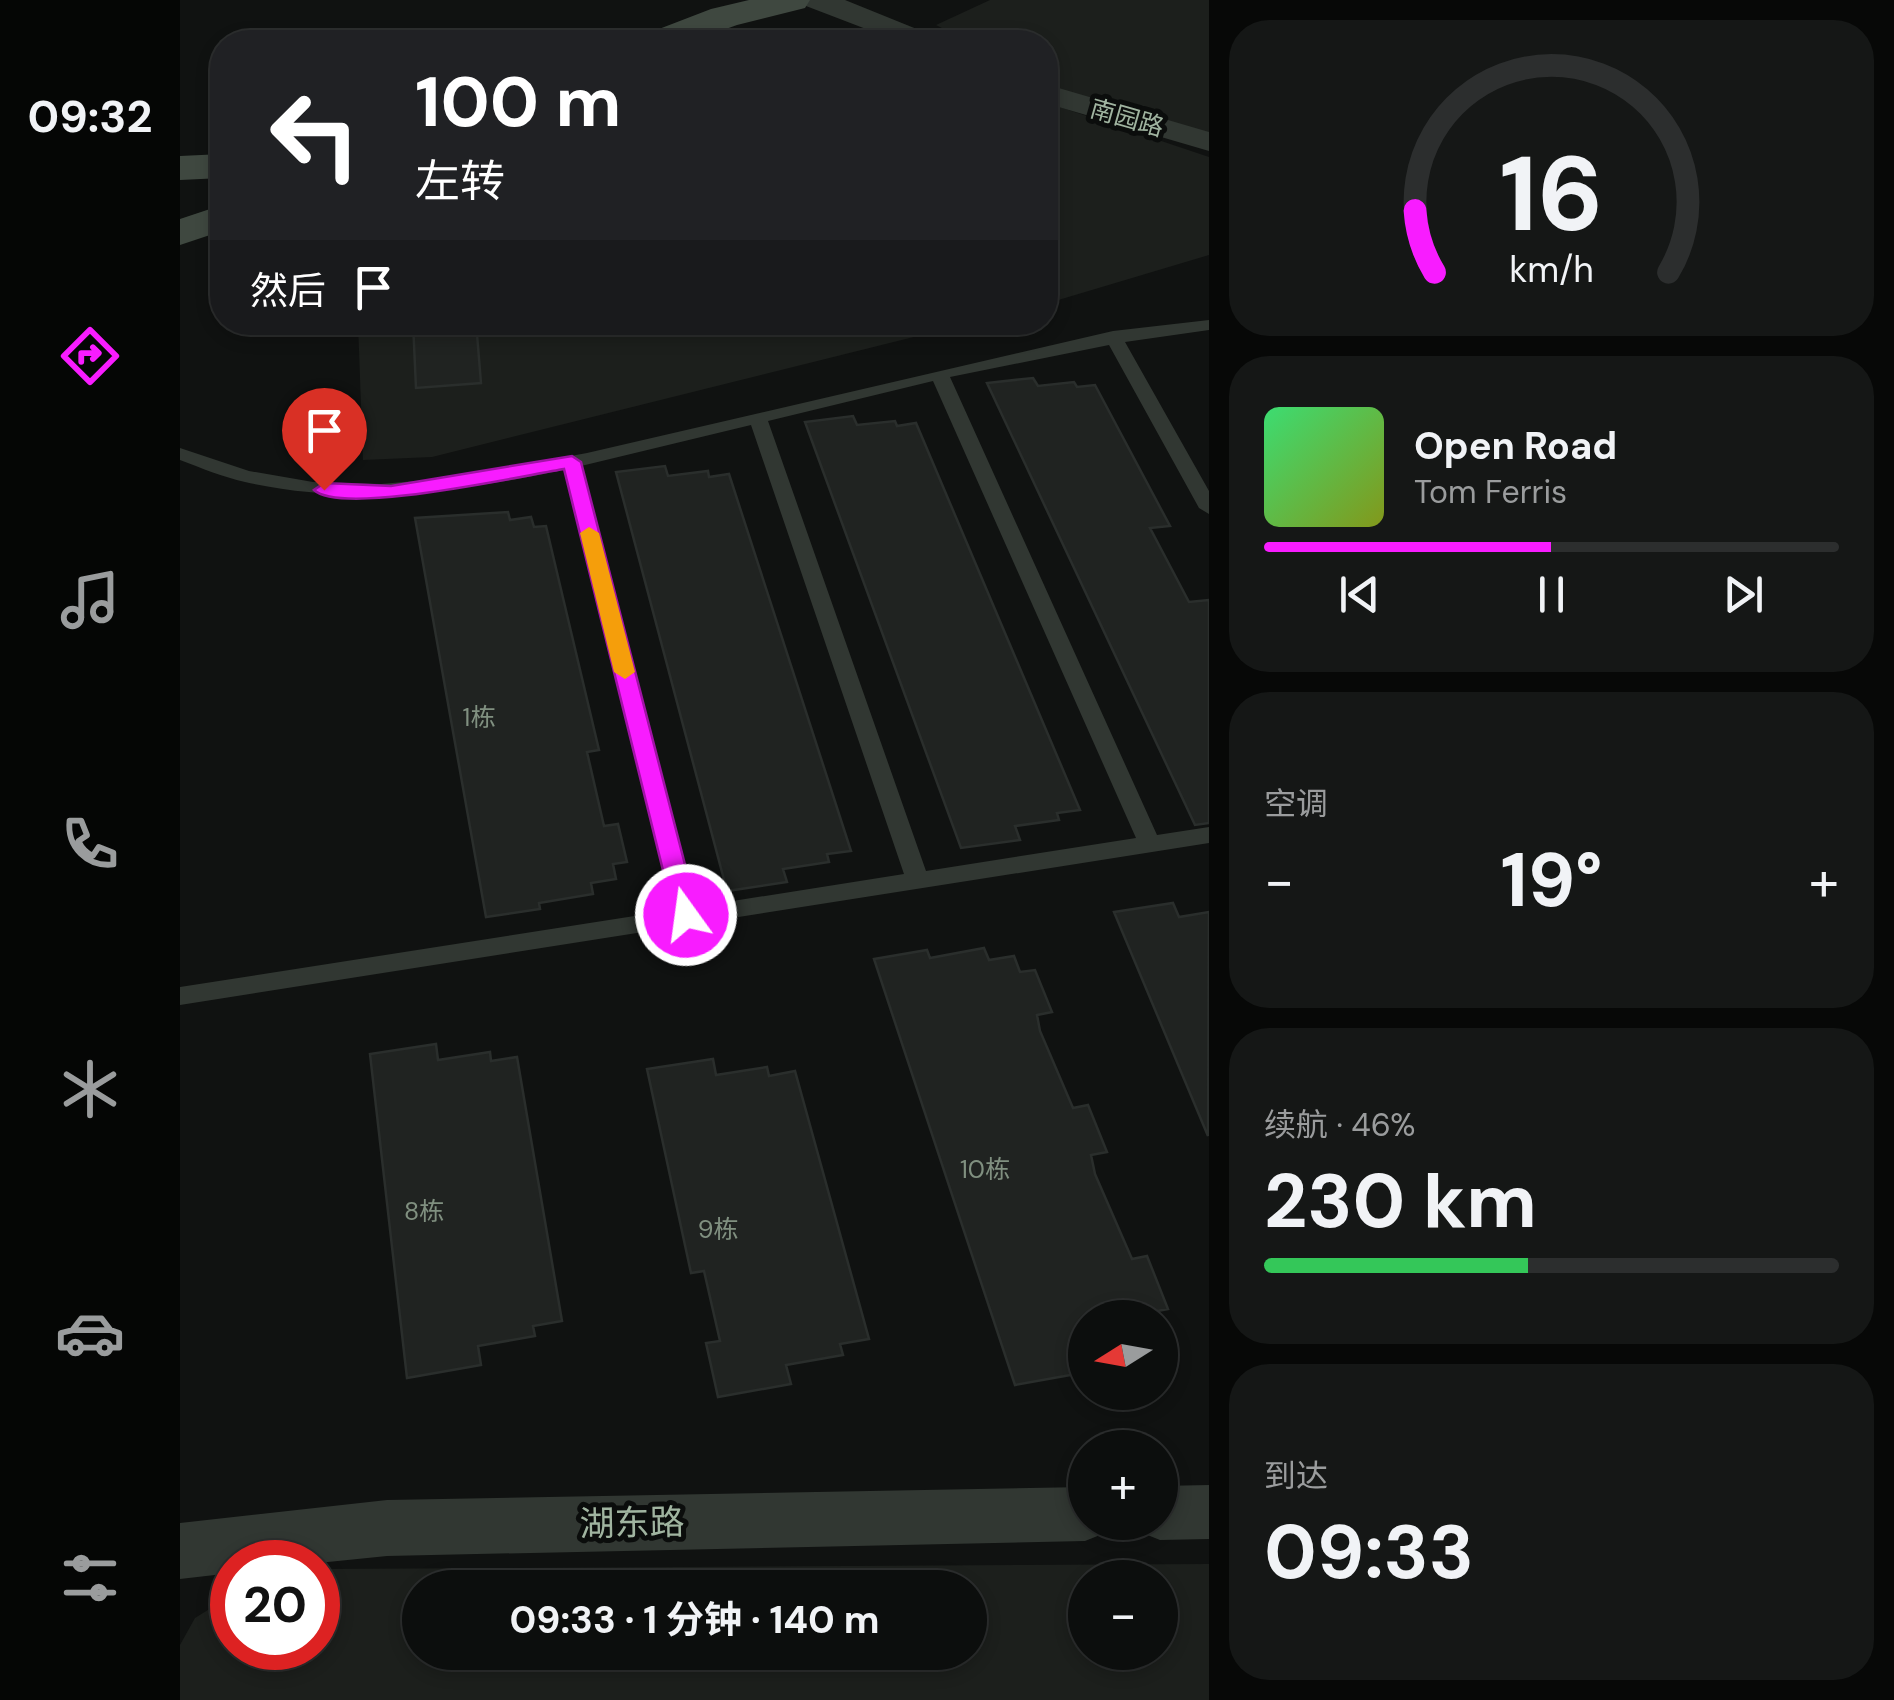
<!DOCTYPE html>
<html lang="zh">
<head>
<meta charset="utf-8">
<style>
	:root { --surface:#0c0e0d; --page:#151716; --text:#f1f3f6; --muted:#9a9c9d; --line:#2c2e2e; --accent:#f81cff }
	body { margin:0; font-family:"DM Sans","Noto Sans SC",sans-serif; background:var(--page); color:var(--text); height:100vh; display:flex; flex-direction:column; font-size:38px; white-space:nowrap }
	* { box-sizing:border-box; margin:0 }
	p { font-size:32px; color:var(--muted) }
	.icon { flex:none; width:55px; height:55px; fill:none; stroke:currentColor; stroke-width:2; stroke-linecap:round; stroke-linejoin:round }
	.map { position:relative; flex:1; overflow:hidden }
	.panel { display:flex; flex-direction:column; gap:20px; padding:20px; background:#070807; width:685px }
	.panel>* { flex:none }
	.top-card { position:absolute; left:30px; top:30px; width:848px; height:305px; border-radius:40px; box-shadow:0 5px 15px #0003,0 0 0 2px var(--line); background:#202124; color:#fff; overflow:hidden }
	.needle { width:65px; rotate:259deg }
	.buttons { position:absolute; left:888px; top:1300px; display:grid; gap:20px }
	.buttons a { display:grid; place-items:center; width:110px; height:110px; border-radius:50%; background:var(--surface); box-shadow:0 5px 15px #0003,0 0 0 2px var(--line); font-size:50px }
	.speed { position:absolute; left:30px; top:1540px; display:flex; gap:20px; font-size:50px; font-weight:700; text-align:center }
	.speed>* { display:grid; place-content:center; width:130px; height:130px; border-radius:50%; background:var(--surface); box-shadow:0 5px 15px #0003,0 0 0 2px var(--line); line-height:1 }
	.speed .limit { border:15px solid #d22; background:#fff; color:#111 }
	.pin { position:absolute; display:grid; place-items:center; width:85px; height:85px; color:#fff; margin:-102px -42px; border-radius:50% 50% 50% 0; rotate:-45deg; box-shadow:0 0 10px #0007 }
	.pin .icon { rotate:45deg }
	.me { position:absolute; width:110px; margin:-55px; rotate:346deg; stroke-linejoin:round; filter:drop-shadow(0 0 8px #0008) }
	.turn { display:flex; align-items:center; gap:35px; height:210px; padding:0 40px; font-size:45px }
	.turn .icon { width:130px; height:130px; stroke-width:2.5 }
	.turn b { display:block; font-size:70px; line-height:85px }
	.then { display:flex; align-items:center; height:95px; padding:0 40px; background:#0003; gap:20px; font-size:38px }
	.big { font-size:75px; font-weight:700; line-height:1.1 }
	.panel .card { flex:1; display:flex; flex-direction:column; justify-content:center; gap:15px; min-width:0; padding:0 35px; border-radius:40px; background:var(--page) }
	.panel .dial { align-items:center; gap:0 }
	.dial svg { height:260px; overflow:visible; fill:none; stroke:var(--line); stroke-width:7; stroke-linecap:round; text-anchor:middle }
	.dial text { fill:var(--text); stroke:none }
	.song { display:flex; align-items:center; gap:30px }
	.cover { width:120px; height:120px; border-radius:15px; background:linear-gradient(135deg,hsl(140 70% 55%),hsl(70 70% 35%)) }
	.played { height:10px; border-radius:5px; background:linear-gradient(90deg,var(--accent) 50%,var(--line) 50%) }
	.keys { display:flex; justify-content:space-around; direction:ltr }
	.heat { display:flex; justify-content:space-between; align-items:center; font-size:55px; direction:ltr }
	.charge { height:15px; border-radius:8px; background:linear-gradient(90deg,#34c759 46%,var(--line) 0) }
	.trip { position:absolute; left:222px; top:1570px; width:585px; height:100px; border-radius:50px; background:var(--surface); box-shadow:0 5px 15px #0003,0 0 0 2px var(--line); font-weight:700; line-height:100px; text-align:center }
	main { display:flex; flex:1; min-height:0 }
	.tabs { display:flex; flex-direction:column; width:180px; justify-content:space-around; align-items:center; background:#050605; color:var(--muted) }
	.tabs .icon { width:70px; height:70px }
	.tabs .on { color:var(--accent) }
	.tabs b { font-size:45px; color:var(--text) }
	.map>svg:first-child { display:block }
	.built { fill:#1c1f1c; fill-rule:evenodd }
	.building { fill:#202321; stroke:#2a2e2c; stroke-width:2.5 }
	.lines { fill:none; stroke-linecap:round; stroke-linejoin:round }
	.lane { fill:#313732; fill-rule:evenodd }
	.street { fill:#313732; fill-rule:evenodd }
	.secondary { fill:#3f4840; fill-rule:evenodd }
	.route { fill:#f81cff; stroke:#a112a6; stroke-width:2.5 }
	.slow { fill:#f59e0b }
	.labels { text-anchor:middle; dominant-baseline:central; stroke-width:10; stroke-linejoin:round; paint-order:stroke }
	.far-street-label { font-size:25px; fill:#a0b4a0; stroke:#0b0d0c }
	.number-label { font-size:25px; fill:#809080 }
	.near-street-label { font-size:35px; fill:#a0b4a0; stroke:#0b0d0c }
</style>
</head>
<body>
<main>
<nav class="tabs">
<b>09:32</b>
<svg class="icon on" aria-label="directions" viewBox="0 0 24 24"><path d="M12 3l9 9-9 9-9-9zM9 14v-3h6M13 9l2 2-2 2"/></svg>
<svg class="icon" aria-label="music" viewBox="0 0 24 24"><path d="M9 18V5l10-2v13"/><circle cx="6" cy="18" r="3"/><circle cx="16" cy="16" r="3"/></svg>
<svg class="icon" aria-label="phone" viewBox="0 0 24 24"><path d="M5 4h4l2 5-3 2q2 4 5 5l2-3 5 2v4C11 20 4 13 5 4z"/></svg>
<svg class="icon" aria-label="climate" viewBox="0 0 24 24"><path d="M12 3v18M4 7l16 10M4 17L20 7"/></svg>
<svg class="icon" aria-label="car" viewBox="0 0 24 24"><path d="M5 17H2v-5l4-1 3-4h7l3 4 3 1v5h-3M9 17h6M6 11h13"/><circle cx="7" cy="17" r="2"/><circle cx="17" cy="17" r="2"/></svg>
<svg class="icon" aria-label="filters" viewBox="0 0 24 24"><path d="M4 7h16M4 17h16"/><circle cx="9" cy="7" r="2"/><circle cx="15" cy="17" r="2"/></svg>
</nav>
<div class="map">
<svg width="1029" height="1700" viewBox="0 0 1029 1700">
	<rect width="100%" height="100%" fill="#101211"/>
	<path class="built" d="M810 0H1029V134L882 91 865 82V42H789L756 25Z
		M865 102 1029 157V255L865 304Z
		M178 323H790L252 457 183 460Z
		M1029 1564V1700H0V1645L15 1618 52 1595V1648H138V1569ZM905 1578H980V1652H905ZM240 1588H790V1652H240Z"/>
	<path class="building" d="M233 322H296L301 383 236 388Z
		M853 378 858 386 894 382 897 387 915 385 990 526 970 528 1009 602 1029 600V823L1015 825 807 383Z
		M673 416 677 425 715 421 717 426 736 423 900 810 877 813 879 820 835 826 840 840 781 848 625 422Z
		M485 466 488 476 528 471 529 477 549 474 671 851 647 854 649 862 603 869 607 882 547 891 436 472Z
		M328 512 330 520 351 517 354 527 366 526 419 750 407 752 424 826 438 824 447 862 433 864 436 879 411 883 413 894 359 903 360 909 306 917 235 518Z
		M993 903 999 917 1029 912 1028 1136 934 912Z
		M804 948 809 960 834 956 840 972 855 970 872 1012 857 1015 860 1031 893 1108 908 1105 927 1152 911 1155 915 1174 952 1259 967 1256 988 1309 972 1312 974 1318H905V1327L889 1354 896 1374 835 1385 694 959 747 950 750 958Z
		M256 1044 258 1060 310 1052 311 1061 337 1057 382 1321 353 1326 355 1336 298 1346 301 1365 227 1378 190 1054Z
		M533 1059 536 1075 587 1067 589 1076 615 1071 689 1339 660 1344 663 1355 606 1365 611 1384 538 1397 526 1343 540 1341 524 1271 511 1273 467 1069Z"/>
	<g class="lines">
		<path class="lane" d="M1029 320V330L945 342 1029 491V514L1019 508 929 345 770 377 977 835 1029 827V843L0 1005V987L493 910 384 470C278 492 172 506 65 482 43 477 21 468 0 460V448L69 471 133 482 201 484 270 478 407 453 933 331ZM753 381 956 838 746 871 588 421ZM571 425 724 874 515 907 401 466Z"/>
		<path class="street" d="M622 0H665L754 36 758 42H720L626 6Z
			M865 84 1029 132V151L865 103Z
			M1029 1485V1539L980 1540 960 1532 955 1522H980V1486Z
			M905 1487V1522H930L925 1533 905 1541 207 1556 138 1563 52 1562V1573L0 1579V1523L207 1500Z"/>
		<path class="secondary" d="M569 0H630L625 8 557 25 510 42H461L466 34 531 9Z
			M42 154V178L0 180V156Z
			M42 205V231L0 245V219Z"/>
	</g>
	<path class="route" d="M392 456 401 462 518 915 506 924 494 915 384 469C340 476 162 516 134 490L144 483 211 486Z"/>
	<path class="slow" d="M409 527 419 533 455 672 445 679 434 672 400 533Z"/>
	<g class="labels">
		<g class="far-street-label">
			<text transform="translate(947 118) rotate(16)">南园路</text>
		</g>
		<g class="number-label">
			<text x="299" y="717">1栋</text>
			<text x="805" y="1169">10栋</text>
			<text x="244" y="1211">8栋</text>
			<text x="538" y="1229">9栋</text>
		</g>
		<g class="near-street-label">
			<text transform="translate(452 1523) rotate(-1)">湖东路</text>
		</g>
	</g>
</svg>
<div class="buttons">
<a><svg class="needle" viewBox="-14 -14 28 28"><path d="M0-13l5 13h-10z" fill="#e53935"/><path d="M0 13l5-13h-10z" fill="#9a9c9d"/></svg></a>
<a>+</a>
<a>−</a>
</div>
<div class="speed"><div class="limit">20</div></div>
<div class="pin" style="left:144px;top:490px;background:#d93025"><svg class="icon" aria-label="arrive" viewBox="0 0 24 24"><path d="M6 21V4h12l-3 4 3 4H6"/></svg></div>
<svg class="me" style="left:506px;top:915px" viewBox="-20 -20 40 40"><circle r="17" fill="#f81cff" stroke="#fff" stroke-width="3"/><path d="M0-11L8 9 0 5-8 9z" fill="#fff"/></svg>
<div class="trip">09:33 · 1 分钟 · 140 m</div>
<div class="top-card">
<div class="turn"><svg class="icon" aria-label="left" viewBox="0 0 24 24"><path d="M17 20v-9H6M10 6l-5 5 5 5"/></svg><div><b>100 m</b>左转</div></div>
<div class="then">然后<svg class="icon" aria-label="arrive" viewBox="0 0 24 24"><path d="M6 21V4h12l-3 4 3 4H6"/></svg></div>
</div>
</div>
<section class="panel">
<div class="card dial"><svg viewBox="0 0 100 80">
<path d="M14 69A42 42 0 1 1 86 69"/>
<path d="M14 69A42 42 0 0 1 8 50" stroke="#f81cff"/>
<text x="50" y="56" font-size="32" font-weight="700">16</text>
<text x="50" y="72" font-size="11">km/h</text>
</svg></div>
<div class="card">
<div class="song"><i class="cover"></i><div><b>Open Road</b><p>Tom Ferris</p></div></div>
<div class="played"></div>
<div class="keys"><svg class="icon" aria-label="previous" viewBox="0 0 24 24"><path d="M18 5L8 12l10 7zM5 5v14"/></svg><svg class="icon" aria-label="pause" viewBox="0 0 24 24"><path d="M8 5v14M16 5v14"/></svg><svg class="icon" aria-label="next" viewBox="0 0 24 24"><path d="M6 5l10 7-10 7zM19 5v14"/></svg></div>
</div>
<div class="card"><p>空调</p>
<div class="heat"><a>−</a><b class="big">19°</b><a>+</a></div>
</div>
<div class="card"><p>续航 · 46%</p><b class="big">230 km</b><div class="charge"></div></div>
<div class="card"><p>到达</p><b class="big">09:33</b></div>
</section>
</main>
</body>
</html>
